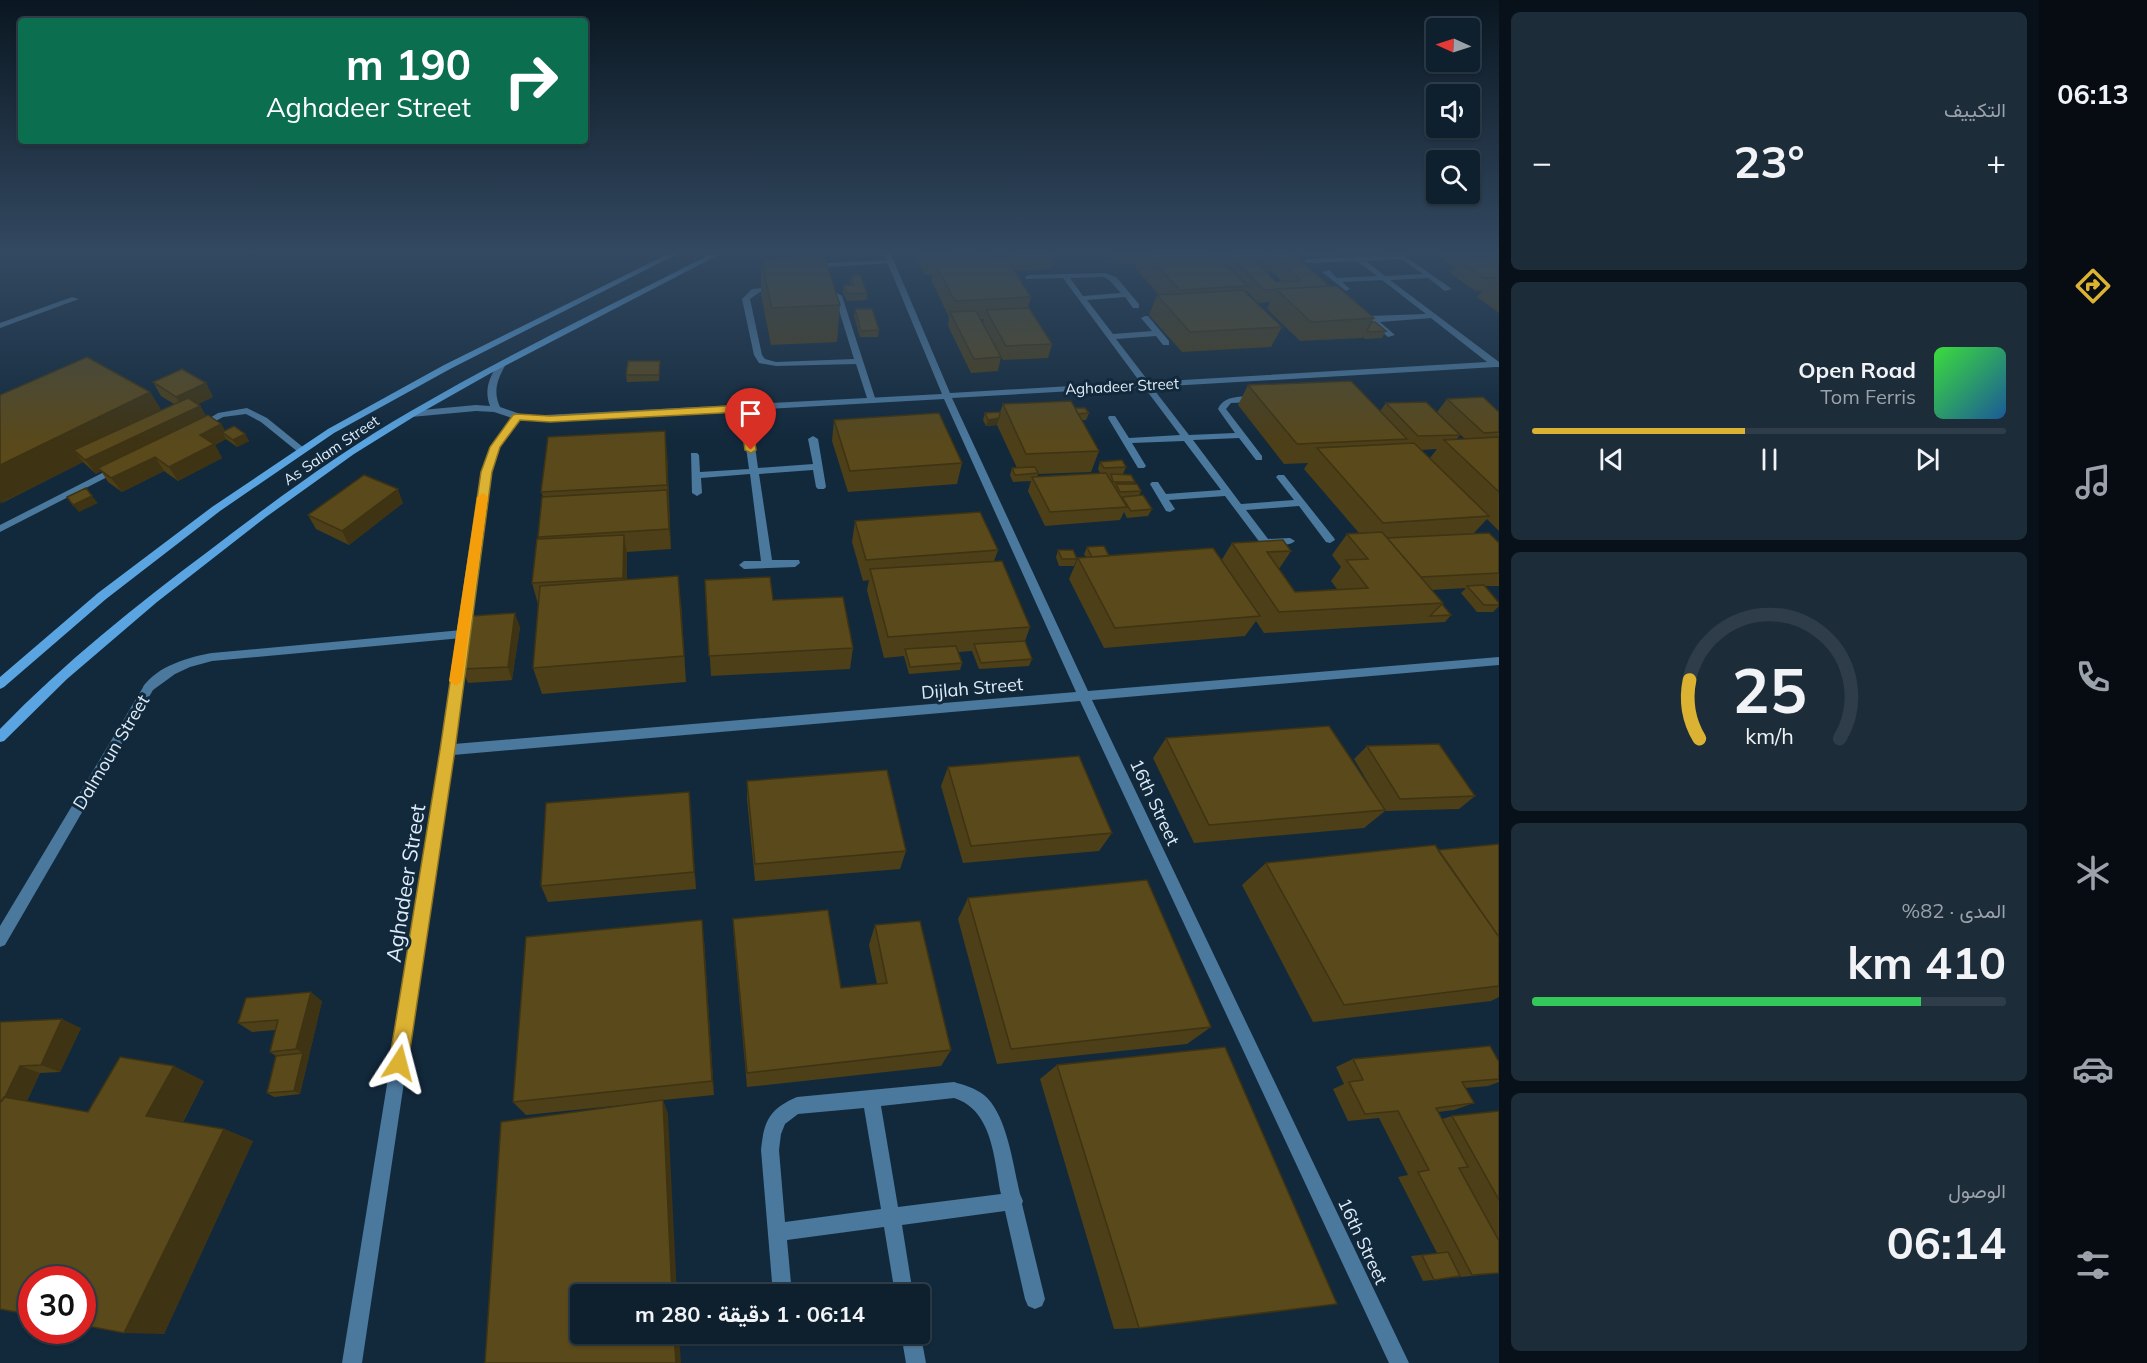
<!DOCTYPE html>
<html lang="ar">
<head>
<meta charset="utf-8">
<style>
	:root { --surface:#0e1f2d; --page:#1c2c39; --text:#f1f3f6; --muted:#9ba2aa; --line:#2e3d49; --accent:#dcb233 }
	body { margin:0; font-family:Mulish,Vazirmatn,sans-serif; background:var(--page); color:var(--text); direction:rtl; height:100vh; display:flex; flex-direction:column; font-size:22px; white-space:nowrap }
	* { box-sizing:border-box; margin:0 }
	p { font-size:20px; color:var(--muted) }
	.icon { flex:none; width:33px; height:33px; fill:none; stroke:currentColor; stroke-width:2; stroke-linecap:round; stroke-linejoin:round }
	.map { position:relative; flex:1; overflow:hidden; direction:ltr }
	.details { display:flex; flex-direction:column; gap:12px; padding:12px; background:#081119; width:540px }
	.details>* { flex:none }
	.banner { position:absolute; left:18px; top:18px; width:570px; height:126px; border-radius:6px; box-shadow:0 2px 4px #0004,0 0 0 2px var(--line); direction:rtl; background:#0b6e4f; color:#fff; overflow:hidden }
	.needle { width:39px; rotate:273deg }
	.buttons { position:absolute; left:1426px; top:18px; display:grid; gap:12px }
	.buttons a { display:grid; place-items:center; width:54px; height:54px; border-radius:6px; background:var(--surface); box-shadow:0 2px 4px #0004,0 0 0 2px var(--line); font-size:30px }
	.speed { position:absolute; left:18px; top:1266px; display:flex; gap:12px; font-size:30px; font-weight:700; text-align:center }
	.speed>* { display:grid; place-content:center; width:78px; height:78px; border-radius:50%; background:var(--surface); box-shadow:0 2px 4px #0004,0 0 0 2px var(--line); line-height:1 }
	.speed .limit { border:9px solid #d22; background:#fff; color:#111 }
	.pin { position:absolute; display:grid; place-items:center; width:51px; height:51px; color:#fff; margin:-62px -26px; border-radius:50% 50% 50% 0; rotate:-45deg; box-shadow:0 0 6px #0007 }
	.pin .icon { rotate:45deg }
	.me { position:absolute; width:66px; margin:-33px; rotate:9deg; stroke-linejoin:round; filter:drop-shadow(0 0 4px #0008) }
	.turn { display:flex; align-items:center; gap:21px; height:126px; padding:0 18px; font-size:27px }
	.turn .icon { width:78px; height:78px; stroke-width:2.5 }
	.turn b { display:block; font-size:42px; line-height:51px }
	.big { font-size:45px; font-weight:700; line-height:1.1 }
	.details .tile { flex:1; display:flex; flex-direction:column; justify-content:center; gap:9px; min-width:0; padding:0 21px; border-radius:9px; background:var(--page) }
	.details .dial { align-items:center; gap:0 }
	.dial svg { height:156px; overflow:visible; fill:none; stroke:var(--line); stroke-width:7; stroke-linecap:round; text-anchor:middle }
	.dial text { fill:var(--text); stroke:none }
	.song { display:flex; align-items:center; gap:18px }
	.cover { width:72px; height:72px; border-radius:9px; background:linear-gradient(135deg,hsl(120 70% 55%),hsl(210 70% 35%)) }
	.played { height:6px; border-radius:3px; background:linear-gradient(90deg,var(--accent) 45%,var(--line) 45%) }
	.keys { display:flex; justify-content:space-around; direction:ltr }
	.heat { display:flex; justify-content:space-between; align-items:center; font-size:33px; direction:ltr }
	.charge { height:9px; border-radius:4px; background:linear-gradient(90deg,#34c759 82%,var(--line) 0) }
	.trip { position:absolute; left:570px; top:1284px; width:360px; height:60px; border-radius:6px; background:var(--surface); box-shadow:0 2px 4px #0004,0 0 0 2px var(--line); font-weight:700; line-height:60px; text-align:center; direction:rtl }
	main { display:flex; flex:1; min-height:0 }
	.tabs { display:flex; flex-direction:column; width:108px; justify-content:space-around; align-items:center; background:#060c12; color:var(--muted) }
	.tabs .icon { width:42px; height:42px }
	.tabs .current { color:var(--accent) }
	.tabs b { font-size:27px; color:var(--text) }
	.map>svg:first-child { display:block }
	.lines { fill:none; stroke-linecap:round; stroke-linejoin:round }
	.lane { fill:#4b789d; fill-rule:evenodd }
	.street { fill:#4b789d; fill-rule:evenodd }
	.secondary { fill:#5aa5e1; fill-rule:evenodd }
	.wall { fill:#4d3f17; fill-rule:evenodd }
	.shaded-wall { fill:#3e3313 }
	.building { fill:#59491b; stroke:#3e3313; stroke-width:1.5; fill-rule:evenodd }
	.route { fill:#dcb233; stroke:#8f7421; stroke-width:1.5 }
	.slow { fill:#f59e0b }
	.labels { text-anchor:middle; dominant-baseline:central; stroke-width:6; stroke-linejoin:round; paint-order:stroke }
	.far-street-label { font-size:15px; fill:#deecf9; stroke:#12293c }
	.street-label { font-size:18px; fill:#deecf9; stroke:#12293c }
	.near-street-label { font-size:21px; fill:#deecf9; stroke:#12293c }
</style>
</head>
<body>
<main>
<nav class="tabs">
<b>06:13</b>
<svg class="icon current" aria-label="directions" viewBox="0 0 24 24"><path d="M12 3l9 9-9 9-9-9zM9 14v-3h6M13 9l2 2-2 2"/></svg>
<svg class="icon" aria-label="music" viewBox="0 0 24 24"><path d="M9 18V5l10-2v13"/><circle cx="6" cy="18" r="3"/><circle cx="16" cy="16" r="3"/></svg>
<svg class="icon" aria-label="phone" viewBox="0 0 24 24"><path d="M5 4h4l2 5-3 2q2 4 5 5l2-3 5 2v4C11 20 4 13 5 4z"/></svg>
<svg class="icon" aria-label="climate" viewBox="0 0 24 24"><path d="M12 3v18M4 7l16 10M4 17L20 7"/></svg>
<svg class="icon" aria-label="car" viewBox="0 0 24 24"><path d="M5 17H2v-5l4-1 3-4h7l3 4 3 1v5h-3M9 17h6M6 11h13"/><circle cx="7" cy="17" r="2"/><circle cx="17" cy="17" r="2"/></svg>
<svg class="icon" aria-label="filters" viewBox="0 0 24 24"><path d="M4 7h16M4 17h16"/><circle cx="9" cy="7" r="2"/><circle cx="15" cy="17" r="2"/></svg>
</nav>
<section class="details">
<div class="tile"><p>التكييف</p>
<div class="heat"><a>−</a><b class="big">23°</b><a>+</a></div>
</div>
<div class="tile">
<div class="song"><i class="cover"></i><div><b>Open Road</b><p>Tom Ferris</p></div></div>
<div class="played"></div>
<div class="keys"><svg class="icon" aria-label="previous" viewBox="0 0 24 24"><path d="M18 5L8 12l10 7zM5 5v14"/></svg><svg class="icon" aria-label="pause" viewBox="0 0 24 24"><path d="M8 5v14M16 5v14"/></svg><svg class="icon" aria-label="next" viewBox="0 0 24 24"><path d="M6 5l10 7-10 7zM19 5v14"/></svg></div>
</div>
<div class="tile dial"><svg viewBox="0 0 100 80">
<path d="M14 69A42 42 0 1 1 86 69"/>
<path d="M14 69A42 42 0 0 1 9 39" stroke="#dcb233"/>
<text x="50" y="56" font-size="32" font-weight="700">25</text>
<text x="50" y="72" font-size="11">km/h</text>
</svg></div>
<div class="tile"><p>المدى · 82%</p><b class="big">410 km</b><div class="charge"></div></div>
<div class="tile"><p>الوصول</p><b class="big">06:14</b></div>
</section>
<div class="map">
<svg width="1499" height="1363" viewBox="0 0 1499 1363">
	<rect width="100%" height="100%" fill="#12293c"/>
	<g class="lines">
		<path class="lane" d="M891 260 893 261V263L811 268 807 266 811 264Z
			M820 286H826L842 296 876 401 875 403 868 401 856 364 776 366 759 363 754 355 742 299 752 289 775 287H778V291L760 292 750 299 762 355 765 359 776 362 854 359 835 297 820 290Z
			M72 297 79 299 0 328V323Z
			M247 408 267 418 304 448V452H298L261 422 246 414 223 417 201 429 197 426 218 413Z
			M116 466 121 469 119 471 0 532V525Z
			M462 630 468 634 462 638 212 661 190 667 175 674 153 690H145L143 687C157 666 189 657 212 653Z"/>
		<path class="street" d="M883 252H890L950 393 1140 382 1063 278 1026 279 1025 277 1029 275 1105 273 1116 277 1139 304V308H1133L1125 297 1087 300 1113 334 1152 331 1141 318 1145 316H1148L1169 341V345H1163L1156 336 1116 339 1149 382 1487 362 1431 318 1380 322 1395 335 1388 337 1368 320V316L1426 314 1382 280 1342 282 1350 289 1346 291 1322 272 1329 270 1337 278 1377 276 1357 261 1307 263 1304 261 1307 259 1403 255 1452 289 1445 291 1428 278 1390 280 1499 362V367H1496L1152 387 1189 435 1235 433 1218 409C1223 395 1244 396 1257 397V401L1254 402 1231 403 1226 409 1262 456V460H1256L1239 438 1193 440 1241 504 1294 500 1276 477 1278 475H1284L1334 538 1335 540 1330 543 1326 542 1299 506 1246 510 1268 539 1290 538 1295 541C1288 547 1271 546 1261 544L1225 496 1169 500 1175 509 1170 512 1166 511 1150 484 1152 482H1158L1166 494 1221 490 1184 441 1132 443 1146 466 1144 468H1138L1108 418 1109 416H1115L1129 438 1180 435 1144 387 952 398 1088 691 1499 657V665L1092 700 1409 1363H1389L1080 701 453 755 362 1363H342L441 750 482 472 490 447 512 418 494 412 476 411 411 417 407 414 411 411 476 405 490 406C484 390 489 378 498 364H501L505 366C497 380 493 392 500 407L526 416 942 394ZM1401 259 1423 274 1385 276 1366 261ZM1104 277 1110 281 1121 293 1083 296 1070 278ZM944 399 1076 692 454 744 492 472 500 447 519 420 550 422 741 411 749 469 700 472 699 455 697 453H691L692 493 697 496 702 493 701 478 750 474 761 561H744L739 565 744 569 795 567 800 563 799 560H772L759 474 813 470 816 487 818 489H824L826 487 818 439 813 436 808 439 813 464 758 468 750 410Z
			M149 682 153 684 155 687 153 690 5 945 0 947V926L145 684Z
			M954 1082C964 1085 975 1088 984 1095 1007 1114 1013 1165 1020 1194L1023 1201 1022 1204 1045 1299 1042 1306 1035 1309 1028 1306 1025 1299 1005 1211 902 1225 913 1294H895L884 1227 787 1240 792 1294H773L761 1150C764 1121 769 1109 797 1097ZM954 1098C993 1110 994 1160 1001 1194L898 1207 881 1106ZM864 1108 881 1209 785 1222 779 1150 781 1134 785 1124 798 1114Z
			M920 1331 926 1363H906L901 1334H920Z"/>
		<path class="secondary" d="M672 252H681L450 369 334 433 220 511 106 599 4 687 0 689V677L98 593 212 507 328 429 444 365Z
			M715 252H724L491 373 415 416 354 454 266 517 157 602 67 679 4 741 0 742V729C64 663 136 605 210 550 274 501 340 452 411 411 510 353 613 304 715 252Z"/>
	</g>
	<path class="wall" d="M914 252H996L997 254 996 258 1031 297 1028 308 1052 344 1048 358 1003 360 983 323 984 319H980L1001 357 998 371 971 373 948 326 949 317 931 280 932 275H924Z
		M1003 252H1053L1056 256 1052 269 1014 271Z
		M1106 252H1292L1329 286 1374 318 1372 322 1386 331 1382 338 1365 339 1363 337 1362 338 1300 341 1267 309 1270 302 1258 303 1246 290 1245 292 1282 327 1271 347 1182 352 1149 315 1157 295H1159L1135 268 1136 264 1116 265ZM1266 271H1271L1282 282H1276Z
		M1298 252H1390L1304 257Z
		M1433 252H1499V313L1477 297 1482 291H1475L1449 272 1453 267Z
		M761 259 840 305 837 342 771 345 761 295Z
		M851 276 867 293V300L847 301 843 292 844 285H851L850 282Z
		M855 309 879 330 878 337H860L854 316Z
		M660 361V368L659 381 627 382 626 375Z
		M153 382 206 383 213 397 198 404 200 406 206 416 221 424 225 431 245 434 249 441 237 447 226 439 215 445 222 458 178 481 164 471 122 492 108 482 101 471 96 474 83 462 0 504 150 392 161 410 174 404 161 396Z
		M1248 385 1380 411 1386 403 1460 435 1456 440 1465 439 1437 412 1447 399 1499 412V531L1487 519 1473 534 1499 543V586H1485L1499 603V606L1493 612H1477L1461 593 1466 588 1431 590 1451 615 1445 622 1264 633 1256 621 1245 636 1104 648 1069 579 1078 558 1086 557 1084 554 1087 547 1109 556 1221 561 1232 543 1291 551 1279 569 1295 592 1337 589 1331 581 1341 567 1332 555 1347 534 1359 533 1304 469 1308 463 1284 464 1238 405ZM1437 449 1430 458 1421 450Z
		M1003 404 1075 408 1089 413 1086 420H1082L1099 451 1091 472 1038 474 1037 477 1100 473 1098 469 1100 462 1126 467 1123 474H1111L1135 482 1134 484 1141 491 1139 496 1152 509 1148 516 1127 518 1124 512 1120 520 1045 526 1028 491 1031 481 1013 482 1010 475 1012 468H1017L997 425 986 426 983 420 985 413 1000 412Z
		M834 420 962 463 957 484 848 492 832 441Z
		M667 452 671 549 627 552V580L681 603 686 682 542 694 533 668 538 604 532 583 539 539 538 537 543 497 541 492Z
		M403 503 349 545 316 529 308 515Z
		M855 521 998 550 994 561 1030 627 1025 641 1032 659 1029 666 979 669 972 651 958 652 962 663 960 670 909 674 904 656 884 658 867 590 869 580 863 581 852 542Z
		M1058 550 1077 559 1074 566H1059L1056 557Z
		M705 580 773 600 853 648 850 669 711 676Z
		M520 627 512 680 468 683 462 669Z
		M1166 738 1377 798 1354 759 1367 746 1475 796 1459 809 1385 811 1364 828 1194 843 1153 758Z
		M948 767 1112 833 1099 851 963 863 941 786Z
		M747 781 906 851 900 869 755 881 747 799Z
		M689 792 696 889 548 902 541 886Z
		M1499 844V997L1491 1001 1313 1022 1242 885 1266 863 1438 850Z
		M968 898 1211 1027 1187 1044 997 1064 958 919Z
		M733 919 841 988 877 984 869 945 875 925 951 1050 941 1066 747 1087 734 940Z
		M704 940 714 1095 663 1100 668 1114 662 1101 526 1115 513 1102Z
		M322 1001 300 1094 274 1097 267 1093 276 1056 270 1052 276 1030 252 1032 238 1023Z
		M0 1022 81 1028 60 1072 40 1073 27 1101 88 1112 204 1081 183 1122 224 1129 253 1141 164 1334 82 1325Z
		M1353 1059 1499 1062V1082L1488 1086 1465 1088 1474 1103 1454 1110 1438 1112 1442 1119 1452 1116 1499 1111V1273L1423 1281 1411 1256 1437 1253 1398 1177 1408 1175 1379 1118 1348 1121 1333 1089 1344 1084 1336 1067Z
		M1057 1065 1139 1328 1114 1329 1040 1079Z"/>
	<path class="shaded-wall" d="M206 383 213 397 184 411 176 397Z
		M150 392 167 419 200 406 208 420 98 468 101 471 96 474 85 460 74 450 83 462 0 503V465Z
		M999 418 997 425 986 426 988 420Z
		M221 424 228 436 222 432 226 439 215 445 222 458 178 481 169 467 200 435Z
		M665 431 667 452 669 506 667 485Z
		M245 434 249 441 237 447 233 440Z
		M155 457 164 471 122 492 111 478Z
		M398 489 403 503 349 545 342 531Z
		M667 490 669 511 671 549 669 529Z
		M92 496 98 503 79 512 73 505Z
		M624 535 627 555V599L623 578Z
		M678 576 681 603 686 682 684 656Z
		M515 613 520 627 512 680 508 667Z
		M689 792 691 810 696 889 694 872Z
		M702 920 704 940 714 1095 712 1081Z
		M311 992 322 1001 300 1094 294 1091 303 1053 296 1049Z
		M62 1019 81 1028 60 1072 41 1065Z
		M20 1066 40 1073 20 1115 0 1106Z
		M174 1066 204 1081 179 1128 146 1116Z
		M663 1100 668 1114 677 1294H672Z
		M224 1129 253 1141 164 1334 124 1333Z
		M674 1334H679L681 1363H676Z"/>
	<path class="building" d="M925 252H996L997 254 927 256Z
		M1014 252H1053L1056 256 1018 258Z
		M1144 252H1212L1248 286 1180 290Z
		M1227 252H1292L1329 286 1264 290ZM1277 258 1301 281 1276 282 1253 259Z
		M1458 252H1499V255L1464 256Z
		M824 256 840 305 772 308 761 259Z
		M1006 258 1031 297 955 301 934 261Z
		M1487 258 1497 265H1499V277L1484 278 1458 259Z
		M860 275 867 293 847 294 844 285H854L851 276Z
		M1499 277V284L1491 278Z
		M1337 286 1374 318 1311 322 1276 289Z
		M1243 290 1282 327 1190 332 1157 295Z
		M1029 308 1052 344 1006 346 986 310Z
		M855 309H872L879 330 861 331Z
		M976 311 1001 357 974 359 950 312Z
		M1372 322H1375L1386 331 1369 332 1367 330Z
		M87 357 150 392 0 465V395Z
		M628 361H660L659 375H626Z
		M182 369 206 383 176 397 153 382Z
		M1351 381 1407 439 1297 444 1248 385Z
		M1483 397 1499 412V432L1484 433 1447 399Z
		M188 398 200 406 85 460 74 450Z
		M1071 401 1099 451 1026 454 1003 404Z
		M1426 402 1460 435 1418 436 1386 403Z
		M1075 408H1085L1089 413 1078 414Z
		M1000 412 999 418 988 420 985 413Z
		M939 413 962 463 850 471 834 420Z
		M208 415 221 424 200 435 214 444 169 467 155 457 111 478 98 468Z
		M234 426 245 434 233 440 222 432Z
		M665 431 667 485 541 492 548 437Z
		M1499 437V492L1444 440Z
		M1414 443 1489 516 1383 523 1317 448Z
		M1122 460 1126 467 1104 468 1100 462Z
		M1035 467 1038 473 1015 475 1012 468Z
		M1106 473 1127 507 1050 512 1032 477Z
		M1111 474 1131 475 1135 482H1113Z
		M364 475 398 489 342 531 308 515Z
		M1116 484H1137L1141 491 1120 492Z
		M86 488 92 496 73 505 67 497Z
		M667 490 669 529 538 537 542 497Z
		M1143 495 1152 509 1131 511 1122 497Z
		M980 512 998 550 866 560 855 521Z
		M1382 532 1443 603 1279 612 1232 543 1283 540 1291 551 1267 552 1295 592 1368 588 1346 560 1368 559 1347 534Z
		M1489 533 1499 543V573L1421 577 1387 538Z
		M624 535 623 578 532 583 537 539Z
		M1104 546 1109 556 1092 557 1087 547Z
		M1213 548 1260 616 1115 628 1078 558Z
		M1058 550H1073L1077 559H1062Z
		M1002 561 1030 627 888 637 870 569Z
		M678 576 684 656 533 668 540 586Z
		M770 577 773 600 843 597 853 648 709 656 705 580Z
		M1484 585 1499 603V605H1484L1467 586Z
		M1442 604 1451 615 1430 616Z
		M515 613 508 667 462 669 472 616Z
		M1025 641 1032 659 981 663 974 644Z
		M956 646 962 663 910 667 905 649Z
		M1329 726 1385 810 1209 825 1166 738Z
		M1439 744 1475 796 1400 799 1367 746Z
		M1079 756 1112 833 971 846 948 767Z
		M887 770 906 851 755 864 747 781Z
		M689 792 694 872 541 886 546 803Z
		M1499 844V937L1438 850Z
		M1435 845 1499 937V986L1344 1005 1266 863Z
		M1147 880 1211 1027 1011 1049 968 898Z
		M828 910 841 988 887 983 875 925 920 921 951 1050 747 1073 733 919Z
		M702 920 712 1081 513 1102 526 937Z
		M311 992 296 1049 270 1052 278 1020 238 1023 246 998Z
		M62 1019 41 1065 20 1066 5 1097 0 1103V1022Z
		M1490 1046 1499 1062V1079L1462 1082 1474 1103 1436 1108 1468 1167 1459 1168 1499 1241V1273L1472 1275 1418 1172 1429 1170 1398 1111 1365 1114 1349 1082 1363 1080 1353 1059Z
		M1225 1047 1337 1304 1139 1328 1057 1065Z
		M303 1053 294 1091 267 1093 276 1056Z
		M120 1057 174 1066 146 1116 224 1129 124 1333 82 1325V1280H32V1315L0 1309V1103L4 1097 88 1112Z
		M663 1100 672 1294H580V1334H674L676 1363H485L501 1122Z
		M1499 1111V1200L1452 1116Z
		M1448 1252 1460 1276 1434 1280 1422 1255Z"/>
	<linearGradient id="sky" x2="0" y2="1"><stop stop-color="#0a1721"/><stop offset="0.57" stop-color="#334961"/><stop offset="1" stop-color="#334961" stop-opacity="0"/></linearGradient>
	<rect width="1499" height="443" fill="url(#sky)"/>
	<path class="route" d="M745 405 750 408 756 450 751 453 745 450 740 412 550 422 520 420 500 447 492 472 455 750 408 1063 406 1069 399 1072 392 1069 389 1063 440 750 481 472 490 447 513 415 517 414 550 416Z"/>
	<path class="slow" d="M483 493 488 497 462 681 456 686 449 681 477 497Z"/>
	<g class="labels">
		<g class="far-street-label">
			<text transform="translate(1122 386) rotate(-3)">Aghadeer Street</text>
			<text transform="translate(331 450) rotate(-34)">As Salam Street</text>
		</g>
		<g class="street-label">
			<text transform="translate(972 688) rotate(-5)">Dijlah Street</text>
			<text transform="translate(111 752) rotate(-59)">Dalmoun Street</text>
			<text transform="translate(1155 802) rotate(65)">16th Street</text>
			<text transform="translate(1363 1241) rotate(65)">16th Street</text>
		</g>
		<g class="near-street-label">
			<text transform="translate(405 883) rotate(-81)">Aghadeer Street</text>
		</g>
	</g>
</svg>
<div class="buttons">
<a><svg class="needle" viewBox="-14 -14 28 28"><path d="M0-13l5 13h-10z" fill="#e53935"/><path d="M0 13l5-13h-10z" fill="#9ba2aa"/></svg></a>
<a><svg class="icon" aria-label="sound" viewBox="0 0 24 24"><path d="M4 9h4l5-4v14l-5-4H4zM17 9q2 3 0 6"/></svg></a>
<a><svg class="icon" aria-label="search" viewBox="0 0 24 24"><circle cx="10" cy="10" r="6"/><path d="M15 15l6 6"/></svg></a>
</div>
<div class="speed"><div class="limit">30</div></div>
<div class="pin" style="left:751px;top:450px;background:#d93025"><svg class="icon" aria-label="arrive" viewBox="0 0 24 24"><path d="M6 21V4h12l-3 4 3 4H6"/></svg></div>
<svg class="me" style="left:399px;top:1063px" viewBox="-20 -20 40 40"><path d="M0-17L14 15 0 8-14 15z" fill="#dcb233" stroke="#fff" stroke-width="4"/></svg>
<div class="trip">06:14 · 1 دقيقة · 280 m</div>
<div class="banner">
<div class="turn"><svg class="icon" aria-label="right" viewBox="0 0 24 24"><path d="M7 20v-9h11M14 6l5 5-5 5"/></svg><div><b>190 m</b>Aghadeer Street</div></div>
</div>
</div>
</main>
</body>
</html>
